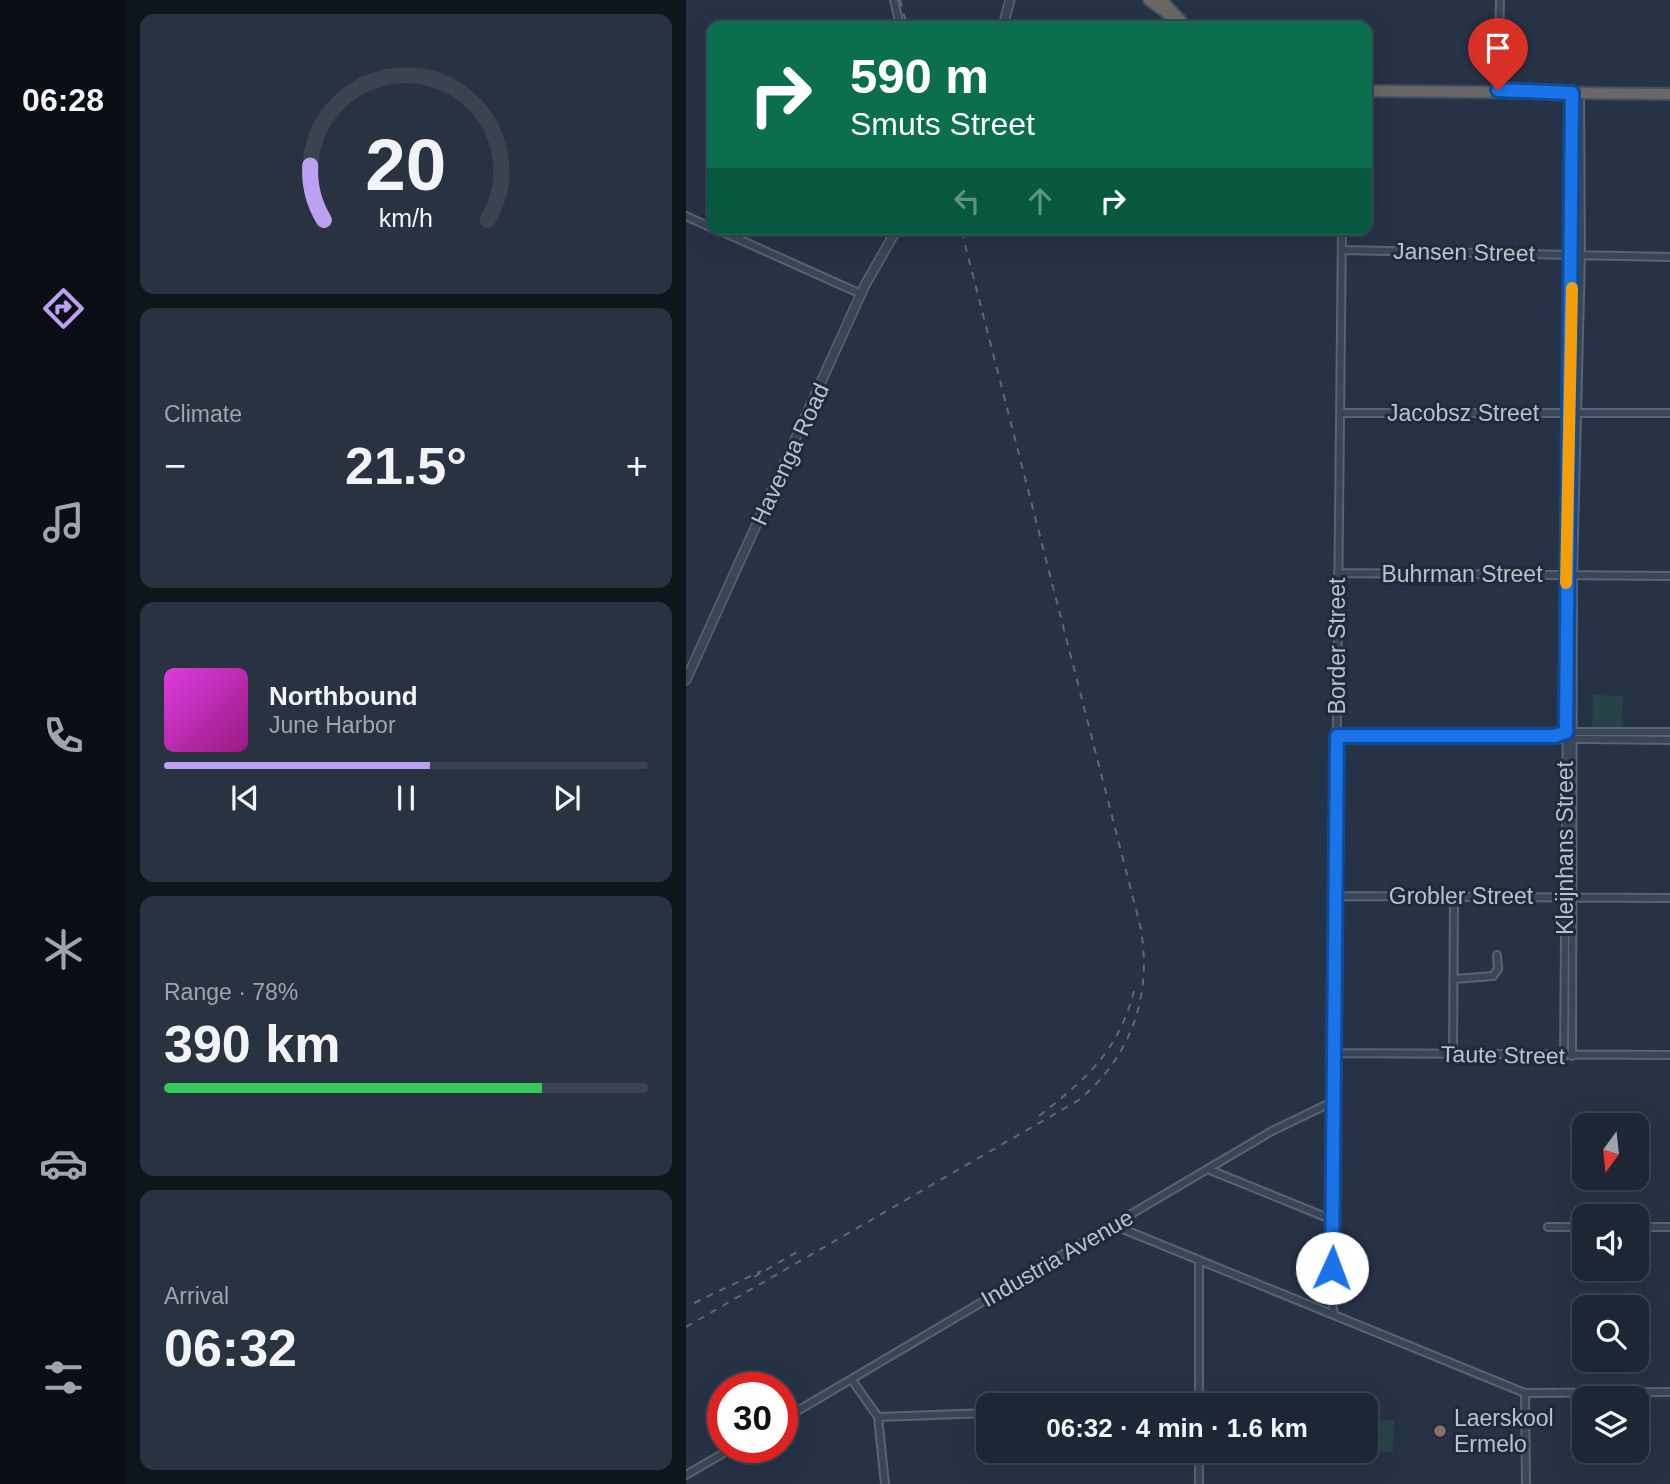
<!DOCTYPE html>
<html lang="en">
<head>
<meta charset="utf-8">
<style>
	:root { --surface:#1c2634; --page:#293240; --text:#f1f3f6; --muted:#a0a5ac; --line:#3a434f; --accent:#bca0f2 }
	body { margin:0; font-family:Arial,sans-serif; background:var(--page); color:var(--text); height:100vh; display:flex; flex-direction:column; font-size:26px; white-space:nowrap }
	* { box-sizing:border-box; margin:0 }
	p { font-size:23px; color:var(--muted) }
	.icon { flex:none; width:38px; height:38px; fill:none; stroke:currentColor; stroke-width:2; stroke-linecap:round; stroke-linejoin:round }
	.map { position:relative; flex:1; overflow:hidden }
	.sheet { display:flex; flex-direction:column; gap:14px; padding:14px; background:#0f151d; width:560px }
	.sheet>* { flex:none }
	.banner { position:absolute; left:21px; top:21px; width:665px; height:214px; border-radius:14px; box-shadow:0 7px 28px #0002,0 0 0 2px var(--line); background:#0b6e4f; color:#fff; overflow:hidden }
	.needle { width:46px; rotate:195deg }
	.controls { position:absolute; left:886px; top:1113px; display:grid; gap:14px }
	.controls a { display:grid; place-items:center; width:77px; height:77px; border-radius:14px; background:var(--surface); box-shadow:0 7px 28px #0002,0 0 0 2px var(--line); font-size:35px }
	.speed { position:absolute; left:21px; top:1372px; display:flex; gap:14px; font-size:35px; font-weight:700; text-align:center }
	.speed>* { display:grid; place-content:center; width:91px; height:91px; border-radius:50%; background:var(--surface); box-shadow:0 7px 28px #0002,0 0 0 2px var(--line); line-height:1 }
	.speed .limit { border:10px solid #d22; background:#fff; color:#111 }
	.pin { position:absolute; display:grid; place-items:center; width:60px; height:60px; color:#fff; margin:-72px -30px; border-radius:50% 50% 50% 0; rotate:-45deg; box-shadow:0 0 7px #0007 }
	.pin .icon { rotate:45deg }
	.me { position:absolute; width:77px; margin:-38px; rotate:2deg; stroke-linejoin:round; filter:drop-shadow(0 0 5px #0008) }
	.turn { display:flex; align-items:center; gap:24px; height:147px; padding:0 28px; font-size:32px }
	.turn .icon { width:91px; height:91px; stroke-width:2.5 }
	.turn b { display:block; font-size:49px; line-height:60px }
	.lanes { display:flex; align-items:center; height:66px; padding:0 28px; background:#0003; justify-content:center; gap:35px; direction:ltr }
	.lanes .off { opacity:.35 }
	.big { font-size:52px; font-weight:800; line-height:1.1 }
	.sheet .card { flex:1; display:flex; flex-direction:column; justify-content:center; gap:10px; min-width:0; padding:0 24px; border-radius:14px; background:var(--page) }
	.sheet .dial { align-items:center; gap:0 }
	.dial svg { height:182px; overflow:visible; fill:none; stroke:var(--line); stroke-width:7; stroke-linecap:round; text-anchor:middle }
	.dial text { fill:var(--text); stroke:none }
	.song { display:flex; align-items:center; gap:21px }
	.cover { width:84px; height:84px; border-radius:10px; background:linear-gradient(135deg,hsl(300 70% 55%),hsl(310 70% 35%)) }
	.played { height:7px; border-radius:4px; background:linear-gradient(90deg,var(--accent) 55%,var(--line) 55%) }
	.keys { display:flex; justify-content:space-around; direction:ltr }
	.heat { display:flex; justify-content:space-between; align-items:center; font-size:38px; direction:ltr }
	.charge { height:10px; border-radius:5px; background:linear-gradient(90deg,#34c759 78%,var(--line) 0) }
	.trip { position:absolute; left:290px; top:1393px; width:402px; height:70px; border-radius:14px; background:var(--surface); box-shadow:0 7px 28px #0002,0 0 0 2px var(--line); font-weight:800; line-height:70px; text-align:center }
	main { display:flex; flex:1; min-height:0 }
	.menu { display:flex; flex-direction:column; width:126px; justify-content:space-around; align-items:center; background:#0b0f15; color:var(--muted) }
	.menu .icon { width:49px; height:49px }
	.menu .on { color:var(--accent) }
	.menu b { font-size:32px; color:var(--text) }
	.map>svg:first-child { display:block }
	.green { fill:#284347 }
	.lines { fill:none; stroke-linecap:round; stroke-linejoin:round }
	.minor-casing { stroke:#596372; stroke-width:10 }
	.tertiary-casing { stroke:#596372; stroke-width:11 }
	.trunk-casing { stroke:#455060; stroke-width:14 }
	.minor { stroke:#3a4555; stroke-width:6 }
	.tertiary { stroke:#3a4555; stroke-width:8 }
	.trunk { stroke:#6a6866; stroke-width:10 }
	.rail { stroke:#5c697c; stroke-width:2; stroke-dasharray:7 7; stroke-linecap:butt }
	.route-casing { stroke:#114b97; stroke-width:18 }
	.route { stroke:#1a73e8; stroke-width:12 }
	.slow { stroke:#f59e0b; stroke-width:12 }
	.education-dot { fill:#8d6e63; stroke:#1f2a3b; stroke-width:2.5 }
	.labels { text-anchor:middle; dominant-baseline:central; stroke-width:6; stroke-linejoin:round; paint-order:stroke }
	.street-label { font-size:23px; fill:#b8c1ce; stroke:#1f2a3b }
	.poi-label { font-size:23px; fill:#b8c1ce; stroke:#1f2a3b; text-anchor:start }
</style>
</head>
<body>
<main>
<nav class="menu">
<b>06:28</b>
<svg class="icon on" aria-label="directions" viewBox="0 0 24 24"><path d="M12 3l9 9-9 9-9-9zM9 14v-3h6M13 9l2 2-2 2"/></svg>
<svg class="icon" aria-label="music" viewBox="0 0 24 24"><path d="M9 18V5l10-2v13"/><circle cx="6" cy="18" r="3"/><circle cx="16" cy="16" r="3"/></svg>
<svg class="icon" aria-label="phone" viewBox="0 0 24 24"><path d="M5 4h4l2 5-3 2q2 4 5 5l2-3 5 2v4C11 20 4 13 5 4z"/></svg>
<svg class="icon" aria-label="climate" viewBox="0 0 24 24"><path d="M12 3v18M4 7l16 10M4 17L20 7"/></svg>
<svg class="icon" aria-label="car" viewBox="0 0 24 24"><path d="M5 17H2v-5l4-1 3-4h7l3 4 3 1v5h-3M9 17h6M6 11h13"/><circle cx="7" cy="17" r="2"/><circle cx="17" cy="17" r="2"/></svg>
<svg class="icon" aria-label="filters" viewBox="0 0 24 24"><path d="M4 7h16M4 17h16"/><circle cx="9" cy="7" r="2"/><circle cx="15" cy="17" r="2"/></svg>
</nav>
<section class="sheet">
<div class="card dial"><svg viewBox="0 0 100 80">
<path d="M14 69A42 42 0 1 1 86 69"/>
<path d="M14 69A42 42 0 0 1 8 45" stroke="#bca0f2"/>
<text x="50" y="56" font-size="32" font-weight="700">20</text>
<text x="50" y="72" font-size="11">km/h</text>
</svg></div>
<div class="card"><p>Climate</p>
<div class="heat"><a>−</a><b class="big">21.5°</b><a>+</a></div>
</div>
<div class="card">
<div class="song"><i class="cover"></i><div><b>Northbound</b><p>June Harbor</p></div></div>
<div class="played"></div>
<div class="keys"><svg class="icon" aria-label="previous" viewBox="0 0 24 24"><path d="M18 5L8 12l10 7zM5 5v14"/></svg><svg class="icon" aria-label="pause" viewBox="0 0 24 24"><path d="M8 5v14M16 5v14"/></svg><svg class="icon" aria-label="next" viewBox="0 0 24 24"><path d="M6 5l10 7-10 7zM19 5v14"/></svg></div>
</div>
<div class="card"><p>Range · 78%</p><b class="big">390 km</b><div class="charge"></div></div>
<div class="card"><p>Arrival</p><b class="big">06:32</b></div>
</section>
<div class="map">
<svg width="984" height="1484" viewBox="0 0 984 1484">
	<rect width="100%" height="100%" fill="#263346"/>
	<path class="green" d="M907 695 937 696 936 730 906 729Z
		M681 1420H708L707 1452 646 1451H681Z"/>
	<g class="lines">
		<defs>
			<path id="minor" d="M208 0 214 26
				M812 90 814 0
				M0 216 26 228
				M30 229 175 294
				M656 250 984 257
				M654 413H984
				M652 573 984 576
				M885 732H984
				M651 736 984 740
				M650 896 984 898
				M768 979 807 976 812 969 811 955
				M650 1053 984 1055
				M767 1055 768 896
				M886 1056 887 575 895 254 894 93
				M878 1057 886 93
				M524 1170 647 1220
				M427 1225 839 1393 984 1392
				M862 1227H898
				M950 1227H984
				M513 1261V1405
				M648 1315 645 1295 656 229
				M166 1380 192 1417 199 1484
				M839 1393 840 1484
				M192 1417 303 1413
				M96 1420 586 1131 648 1101
				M0 1475 48 1447
				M513 1484V1451"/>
			<path id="tertiary" d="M317 26 324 0
				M0 680 179 285 211 229"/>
			<path id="trunk" d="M463 0 498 26
				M475 0 495 21
				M681 91 984 94"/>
		</defs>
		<use href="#minor" class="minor-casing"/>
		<use href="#tertiary" class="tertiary-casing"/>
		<use href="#trunk" class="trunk-casing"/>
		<use href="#minor" class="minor"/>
		<use href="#tertiary" class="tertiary"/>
		<use href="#trunk" class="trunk"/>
		<path class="rail" d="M214 0 221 26
			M353 1116C400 1079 432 1052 448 991
			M68 1277 116 1249
			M8 1303 75 1271
			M0 1327 393 1100C447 1054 467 993 454 925L275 229"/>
	</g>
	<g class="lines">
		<defs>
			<path id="route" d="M646 1268 651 736H869L880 732 886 93 812 90"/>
		</defs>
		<use href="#route" class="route-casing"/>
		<use href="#route" class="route"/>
		<path class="slow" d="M880 583 886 288"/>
	</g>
	<circle class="education-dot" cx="754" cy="1431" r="7"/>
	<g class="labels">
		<g class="street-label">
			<text transform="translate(778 252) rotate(1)">Jansen Street</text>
			<text x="777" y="413">Jacobsz Street</text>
			<text transform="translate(104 454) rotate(-65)">Havenga Road</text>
			<text x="776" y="574">Buhrman Street</text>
			<text transform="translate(651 646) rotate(-90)">Border Street</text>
			<text transform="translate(879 848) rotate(-90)">Kleijnhans Street</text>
			<text x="775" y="896">Grobler Street</text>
			<text transform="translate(817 1055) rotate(1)">Taute Street</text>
			<text transform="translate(371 1258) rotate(-30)">Industria Avenue</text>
		</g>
		<g class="poi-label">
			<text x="768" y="1418">Laerskool<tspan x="768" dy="26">Ermelo</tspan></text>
		</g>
	</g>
</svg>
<div class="controls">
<a><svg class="needle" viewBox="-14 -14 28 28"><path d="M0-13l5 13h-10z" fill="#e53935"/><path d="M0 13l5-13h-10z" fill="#a0a5ac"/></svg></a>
<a><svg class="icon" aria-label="sound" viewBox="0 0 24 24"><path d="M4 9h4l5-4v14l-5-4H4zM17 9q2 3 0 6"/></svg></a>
<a><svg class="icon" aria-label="search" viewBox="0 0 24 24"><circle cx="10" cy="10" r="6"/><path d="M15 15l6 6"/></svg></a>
<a><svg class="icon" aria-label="layers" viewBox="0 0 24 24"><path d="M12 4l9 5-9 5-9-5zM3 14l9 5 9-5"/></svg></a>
</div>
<div class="speed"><div class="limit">30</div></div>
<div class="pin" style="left:812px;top:90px;background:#d93025"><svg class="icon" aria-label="arrive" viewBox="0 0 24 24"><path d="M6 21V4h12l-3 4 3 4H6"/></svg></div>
<svg class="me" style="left:646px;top:1268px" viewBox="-20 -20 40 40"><circle r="19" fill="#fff"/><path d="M0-13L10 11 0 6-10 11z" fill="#1a73e8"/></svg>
<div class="trip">06:32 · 4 min · 1.6 km</div>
<div class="banner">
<div class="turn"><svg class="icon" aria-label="right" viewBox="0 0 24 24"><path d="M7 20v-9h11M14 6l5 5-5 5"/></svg><div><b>590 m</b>Smuts Street</div></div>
<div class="lanes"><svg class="icon off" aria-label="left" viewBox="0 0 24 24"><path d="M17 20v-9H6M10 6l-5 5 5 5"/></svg><svg class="icon off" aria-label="ahead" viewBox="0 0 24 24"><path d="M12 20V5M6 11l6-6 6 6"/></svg><svg class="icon" aria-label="right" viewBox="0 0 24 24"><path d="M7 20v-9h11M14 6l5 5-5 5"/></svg></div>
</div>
</div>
</main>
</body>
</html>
